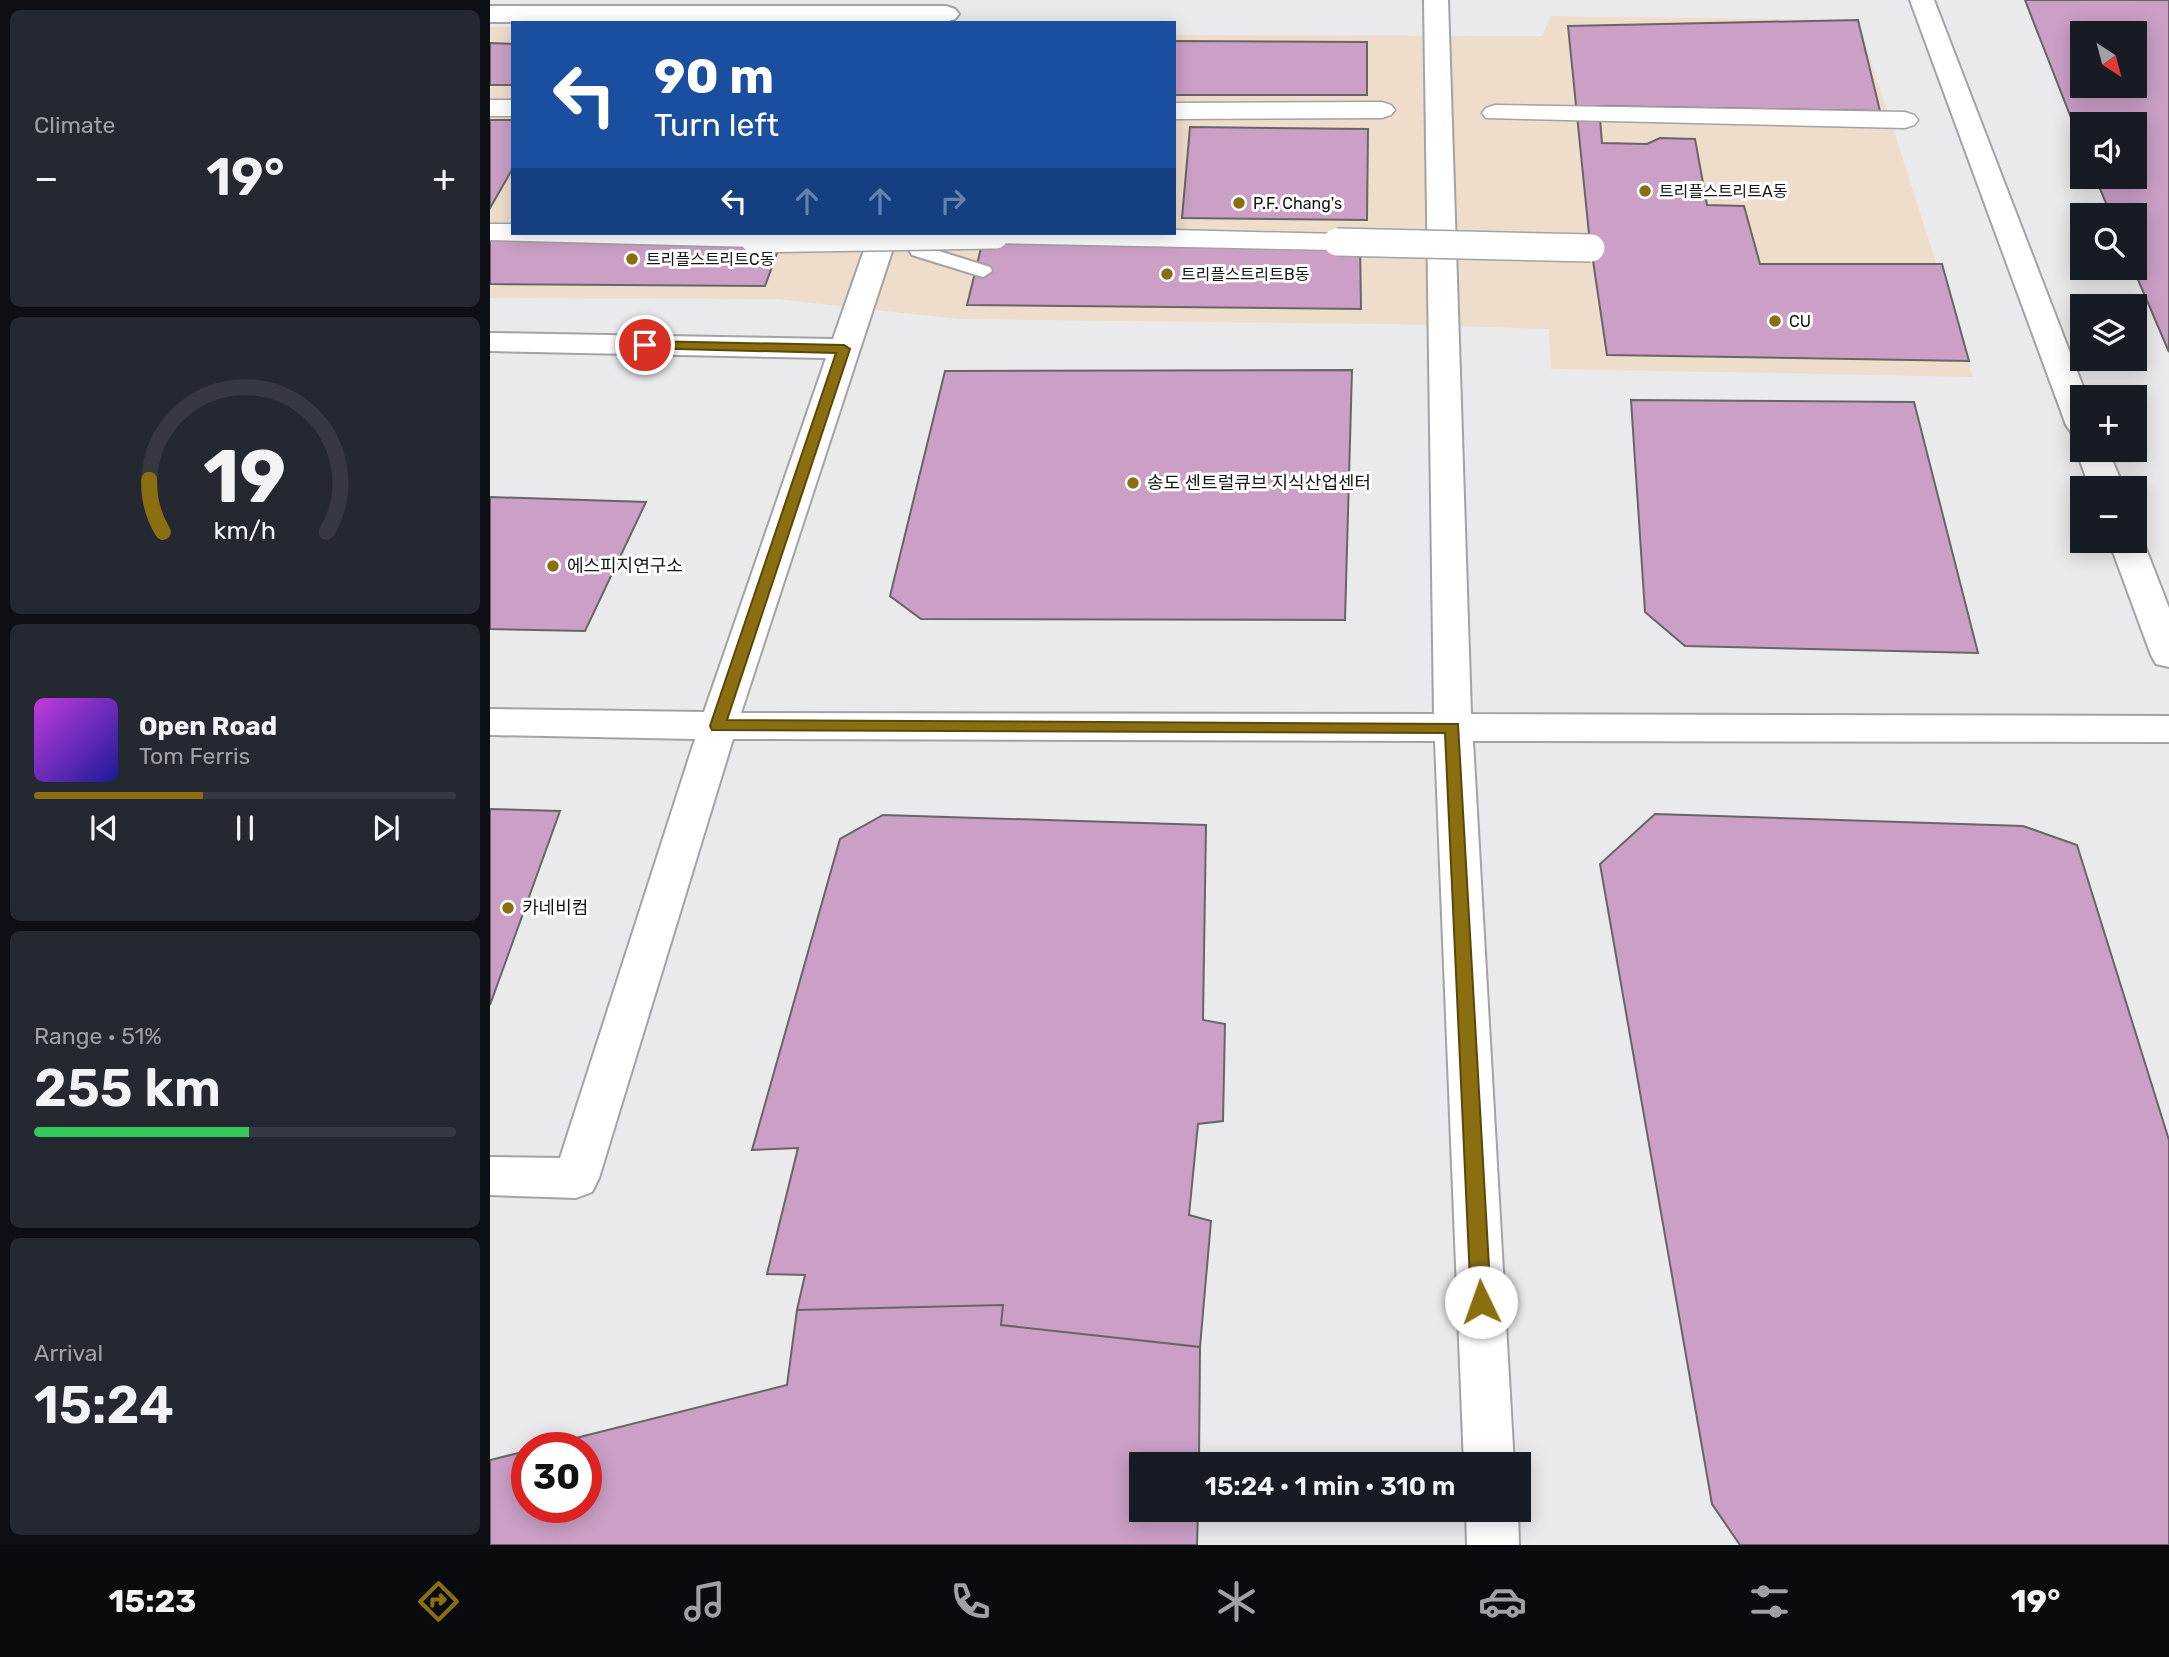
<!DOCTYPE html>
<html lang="en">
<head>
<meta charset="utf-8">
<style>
	:root { --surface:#171b24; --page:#242831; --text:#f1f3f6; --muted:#9ea1a6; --line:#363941; --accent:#8b6e10 }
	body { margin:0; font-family:Rubik,"Noto Sans KR",sans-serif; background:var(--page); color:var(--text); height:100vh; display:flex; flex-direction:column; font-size:26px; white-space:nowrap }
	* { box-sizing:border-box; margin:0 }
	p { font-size:23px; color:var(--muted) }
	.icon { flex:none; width:38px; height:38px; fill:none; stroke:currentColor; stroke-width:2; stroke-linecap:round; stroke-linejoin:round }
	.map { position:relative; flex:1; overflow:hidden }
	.sheet { display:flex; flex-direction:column; gap:10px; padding:10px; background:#0d0f14; width:490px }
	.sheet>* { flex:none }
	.top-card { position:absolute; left:21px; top:21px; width:665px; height:214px; border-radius:0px; box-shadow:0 4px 18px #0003; background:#1a4fa0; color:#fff; overflow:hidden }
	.needle { width:46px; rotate:144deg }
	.controls { position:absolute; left:1580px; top:21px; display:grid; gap:14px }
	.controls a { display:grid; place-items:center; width:77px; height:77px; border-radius:0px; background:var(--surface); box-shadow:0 4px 18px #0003; font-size:35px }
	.speed { position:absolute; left:21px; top:1432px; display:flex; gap:14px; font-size:35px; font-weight:700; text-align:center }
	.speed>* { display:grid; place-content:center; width:91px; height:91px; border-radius:50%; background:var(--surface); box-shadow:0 4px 18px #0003; line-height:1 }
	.speed .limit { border:10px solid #d22; background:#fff; color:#111 }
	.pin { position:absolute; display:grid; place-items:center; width:60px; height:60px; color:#fff; margin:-30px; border:4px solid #fff; border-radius:50%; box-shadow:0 2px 7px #0007 }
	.me { position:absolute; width:77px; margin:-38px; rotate:357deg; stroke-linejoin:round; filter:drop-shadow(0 0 5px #0008) }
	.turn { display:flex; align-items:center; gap:24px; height:147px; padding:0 28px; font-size:32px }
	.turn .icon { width:91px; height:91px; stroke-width:2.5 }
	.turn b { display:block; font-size:49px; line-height:60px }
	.lanes { display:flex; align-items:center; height:66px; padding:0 28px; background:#0003; justify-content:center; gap:35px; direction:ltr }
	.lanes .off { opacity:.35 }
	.big { font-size:52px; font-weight:600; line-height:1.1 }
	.sheet .card { flex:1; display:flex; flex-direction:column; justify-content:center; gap:10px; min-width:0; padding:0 24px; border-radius:10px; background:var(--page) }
	.sheet .dial { align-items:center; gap:0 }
	.dial svg { height:182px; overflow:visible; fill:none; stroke:var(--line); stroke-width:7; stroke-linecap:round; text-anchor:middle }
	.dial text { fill:var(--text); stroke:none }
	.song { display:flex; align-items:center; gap:21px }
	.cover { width:84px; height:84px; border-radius:10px; background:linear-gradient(135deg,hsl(290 70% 55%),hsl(240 70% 35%)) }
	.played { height:7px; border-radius:4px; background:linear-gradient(90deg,var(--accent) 40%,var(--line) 40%) }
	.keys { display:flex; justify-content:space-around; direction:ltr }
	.heat { display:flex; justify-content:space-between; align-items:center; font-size:38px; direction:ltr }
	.charge { height:10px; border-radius:5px; background:linear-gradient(90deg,#34c759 51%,var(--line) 0) }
	.trip { position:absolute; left:639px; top:1452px; width:402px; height:70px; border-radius:0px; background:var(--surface); box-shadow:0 4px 18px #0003; font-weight:600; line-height:70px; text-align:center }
	.tabs { display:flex; height:112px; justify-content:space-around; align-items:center; background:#090b0e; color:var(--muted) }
	.tabs .icon { width:49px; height:49px }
	.tabs .on { color:var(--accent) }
	.tabs b { font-size:32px; color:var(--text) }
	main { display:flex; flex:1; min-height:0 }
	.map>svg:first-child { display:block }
	.commercial { fill:#efddcc }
	.building { fill:#cb9fc6; stroke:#676566; stroke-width:2; fill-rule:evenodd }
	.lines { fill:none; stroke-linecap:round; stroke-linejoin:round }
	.service-casing { stroke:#a3a2a4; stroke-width:4 }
	.pedestrian-casing { stroke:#a3a2a4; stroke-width:3 }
	.minor-casing { stroke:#a3a2a4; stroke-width:4 }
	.service { fill:#fff; fill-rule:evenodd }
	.pedestrian { fill:#fff; fill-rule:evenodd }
	.minor { fill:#fff; fill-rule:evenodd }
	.pedestrian-bridge-casing { stroke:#a3a2a4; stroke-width:30; stroke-linecap:butt }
	.pedestrian-bridge { stroke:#fff; stroke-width:27 }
	.route { fill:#8b6e10; stroke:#5a480a; stroke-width:2 }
	.poi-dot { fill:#8b6e10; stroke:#fff; stroke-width:2.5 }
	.labels { text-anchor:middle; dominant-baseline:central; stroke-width:6; stroke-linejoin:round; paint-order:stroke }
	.far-poi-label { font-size:16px; fill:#151515; stroke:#fff; text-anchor:start }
	.poi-label { font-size:18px; fill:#151515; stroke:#fff; text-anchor:start }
</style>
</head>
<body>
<main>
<section class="sheet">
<div class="card"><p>Climate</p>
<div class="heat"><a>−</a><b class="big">19°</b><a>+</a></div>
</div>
<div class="card dial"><svg viewBox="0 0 100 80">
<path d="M14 69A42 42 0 1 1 86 69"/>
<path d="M14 69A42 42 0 0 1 8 46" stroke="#8b6e10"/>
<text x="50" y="56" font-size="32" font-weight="700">19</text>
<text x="50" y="72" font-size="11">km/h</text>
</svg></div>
<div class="card">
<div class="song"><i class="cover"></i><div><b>Open Road</b><p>Tom Ferris</p></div></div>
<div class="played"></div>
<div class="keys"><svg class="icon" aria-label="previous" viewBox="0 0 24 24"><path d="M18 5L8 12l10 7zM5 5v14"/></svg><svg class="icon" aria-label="pause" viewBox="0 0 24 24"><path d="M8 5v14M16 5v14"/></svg><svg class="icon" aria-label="next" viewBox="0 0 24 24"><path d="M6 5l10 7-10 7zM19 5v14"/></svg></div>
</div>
<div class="card"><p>Range · 51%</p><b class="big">255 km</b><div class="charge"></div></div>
<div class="card"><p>Arrival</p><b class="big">15:24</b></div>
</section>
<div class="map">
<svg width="1679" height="1545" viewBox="0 0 1679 1545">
	<rect width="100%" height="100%" fill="#eaeaec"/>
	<path class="commercial" d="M1061 16 1368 20 1483 377 1061 369 1059 329 894 324 469 319 285 299 0 298V27H23V233H684V35L1052 36Z"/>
	<path class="building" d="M1535 0H1679V352L1643 268 1645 215H1621L1605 177H1645V124H1592V146ZM1592 33H1645V86H1592Z
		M1368 20 1390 111 1109 106 1112 143 1157 144 1170 138 1205 139 1217 205 1254 206 1270 264H1452L1479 361 1117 355 1099 234 1078 26Z
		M684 41 877 42V95H684Z
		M0 43 23 44V85H0Z
		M0 120H23V168L0 208Z
		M700 127 878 129 877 220 692 218Z
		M0 230 23 233 294 234 275 286 0 284Z
		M493 240 870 243 871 309 477 305Z
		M862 370 855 620 431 619 400 596 455 371Z
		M1141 400 1424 402 1488 653 1195 646 1155 612Z
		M0 497 156 502 95 631 0 629Z
		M0 809 70 811 0 1005Z
		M1165 814 1533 826 1587 845 1679 1140V1545H1250L1222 1504 1110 864Z
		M393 815 716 825 713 1020 735 1024 733 1121 708 1124 699 1215 721 1221 710 1347 511 1325 513 1305 307 1310 315 1275 277 1274 308 1148 262 1150 350 839Z
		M513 1305 511 1325 710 1347 709 1465H651V1510H708L707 1545H0V1460L37 1451V1507H96V1447H50L297 1385 307 1310Z"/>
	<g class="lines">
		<defs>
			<path id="service" d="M409 233H427L436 247 500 267 502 271 493 277 422 255Z"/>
			<path id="pedestrian" d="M0 100H23V116H0Z
				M892 102 901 105 905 110 901 115 892 118 684 119V103Z
				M1005 105 1415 112 1424 115 1428 120 1424 125 1415 128 996 118 992 113 996 108Z
				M0 224H23V233H272L278 239 274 245 264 247 0 240Z
				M684 230 847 234 857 236 861 242 857 248 847 250 505 243 495 241 491 235 493 233H684Z"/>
			<path id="minor" d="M934 0H958L981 714 1679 716V742L983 741 1024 1465H974L945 741 243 739 109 1178 102 1192 86 1198 0 1195V1157L70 1158 205 739 0 735V709L214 712 336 358 0 351V333L343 339 380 233H408L251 713 944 714Z
				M1420 0H1444L1597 397H1592V435L1581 432 1576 425Z
				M0 6H456L465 9 469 14 465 19 456 22H0Z
				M1592 442V450H1618L1634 488H1600L1586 450Z
				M1645 532 1653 541 1679 608V667L1666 664 1661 655 1619 541H1645Z
				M976 1510H1028L1029 1545H977Z"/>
		</defs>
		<use href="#service" class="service-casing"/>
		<use href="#pedestrian" class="pedestrian-casing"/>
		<use href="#minor" class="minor-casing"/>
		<use href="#service" class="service"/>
		<use href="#pedestrian" class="pedestrian"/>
		<use href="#minor" class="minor"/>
		<defs>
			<path id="pedestrian-bridge" d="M264 239 505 235
				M847 242 1101 248"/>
		</defs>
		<use href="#pedestrian-bridge" class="pedestrian-bridge-casing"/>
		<use href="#pedestrian-bridge" class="pedestrian-bridge"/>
	</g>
	<path class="route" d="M155 341 354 345 360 349 237 720 968 724 1001 1302 998 1308 991 1311 984 1308 981 1302 955 733 222 730 220 726 346 353 151 348V342Z"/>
	<g class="poi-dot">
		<circle cx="1155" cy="191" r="7"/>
		<circle cx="749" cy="203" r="7"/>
		<circle cx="142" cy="259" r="7"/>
		<circle cx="677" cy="274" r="7"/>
		<circle cx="1285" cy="321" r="7"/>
		<circle cx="643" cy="483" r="7"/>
		<circle cx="63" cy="566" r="7"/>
		<circle cx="18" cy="908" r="7"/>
	</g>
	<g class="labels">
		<g class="far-poi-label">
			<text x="1169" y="191">트리플스트리트A동</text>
			<text x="763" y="203">P.F. Chang's</text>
			<text x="156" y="259">트리플스트리트C동</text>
			<text x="691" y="274">트리플스트리트B동</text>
			<text x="1299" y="321">CU</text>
		</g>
		<g class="poi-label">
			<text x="657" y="483">송도 센트럴큐브 지식산업센터</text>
			<text x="77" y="566">에스피지연구소</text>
			<text x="32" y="908">카네비컴</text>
		</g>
	</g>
</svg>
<div class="controls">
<a><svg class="needle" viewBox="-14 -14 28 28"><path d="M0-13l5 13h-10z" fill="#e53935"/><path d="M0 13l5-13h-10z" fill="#9ea1a6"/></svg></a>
<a><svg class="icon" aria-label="sound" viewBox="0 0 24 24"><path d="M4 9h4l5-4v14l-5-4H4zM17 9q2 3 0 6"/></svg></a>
<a><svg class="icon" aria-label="search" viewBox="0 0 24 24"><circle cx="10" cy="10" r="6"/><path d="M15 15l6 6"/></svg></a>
<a><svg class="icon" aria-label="layers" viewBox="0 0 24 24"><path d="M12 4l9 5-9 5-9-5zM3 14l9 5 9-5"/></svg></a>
<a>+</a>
<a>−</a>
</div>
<div class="speed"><div class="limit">30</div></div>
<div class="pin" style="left:155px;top:345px;background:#d93025"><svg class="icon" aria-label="arrive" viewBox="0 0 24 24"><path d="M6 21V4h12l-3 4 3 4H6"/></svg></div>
<svg class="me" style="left:991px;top:1302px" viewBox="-20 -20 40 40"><circle r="19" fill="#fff"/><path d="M0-13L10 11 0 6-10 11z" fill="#8b6e10"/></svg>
<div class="trip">15:24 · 1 min · 310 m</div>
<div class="top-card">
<div class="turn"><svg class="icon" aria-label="left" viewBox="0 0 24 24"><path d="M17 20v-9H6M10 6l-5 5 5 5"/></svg><div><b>90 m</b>Turn left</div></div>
<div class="lanes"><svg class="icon" aria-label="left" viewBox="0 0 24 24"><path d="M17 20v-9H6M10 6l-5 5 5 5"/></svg><svg class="icon off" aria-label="ahead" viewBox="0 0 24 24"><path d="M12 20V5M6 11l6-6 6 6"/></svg><svg class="icon off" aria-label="ahead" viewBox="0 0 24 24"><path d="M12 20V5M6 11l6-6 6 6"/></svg><svg class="icon off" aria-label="right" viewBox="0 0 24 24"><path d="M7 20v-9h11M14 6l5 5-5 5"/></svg></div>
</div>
</div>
</main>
<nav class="tabs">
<b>15:23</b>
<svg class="icon on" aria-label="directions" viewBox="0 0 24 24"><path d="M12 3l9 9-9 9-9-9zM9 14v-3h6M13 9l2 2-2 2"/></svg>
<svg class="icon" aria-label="music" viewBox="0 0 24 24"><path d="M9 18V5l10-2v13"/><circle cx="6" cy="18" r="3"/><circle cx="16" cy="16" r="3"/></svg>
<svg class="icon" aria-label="phone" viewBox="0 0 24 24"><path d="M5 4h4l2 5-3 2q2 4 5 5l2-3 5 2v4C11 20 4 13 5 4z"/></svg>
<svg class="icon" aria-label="climate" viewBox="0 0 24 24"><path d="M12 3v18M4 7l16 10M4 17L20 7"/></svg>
<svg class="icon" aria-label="car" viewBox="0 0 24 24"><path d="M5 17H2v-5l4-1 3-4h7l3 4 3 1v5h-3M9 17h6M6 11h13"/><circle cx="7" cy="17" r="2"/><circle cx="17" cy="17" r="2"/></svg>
<svg class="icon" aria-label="filters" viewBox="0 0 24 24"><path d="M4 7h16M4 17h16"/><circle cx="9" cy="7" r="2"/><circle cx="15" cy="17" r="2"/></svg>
<b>19°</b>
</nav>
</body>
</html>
